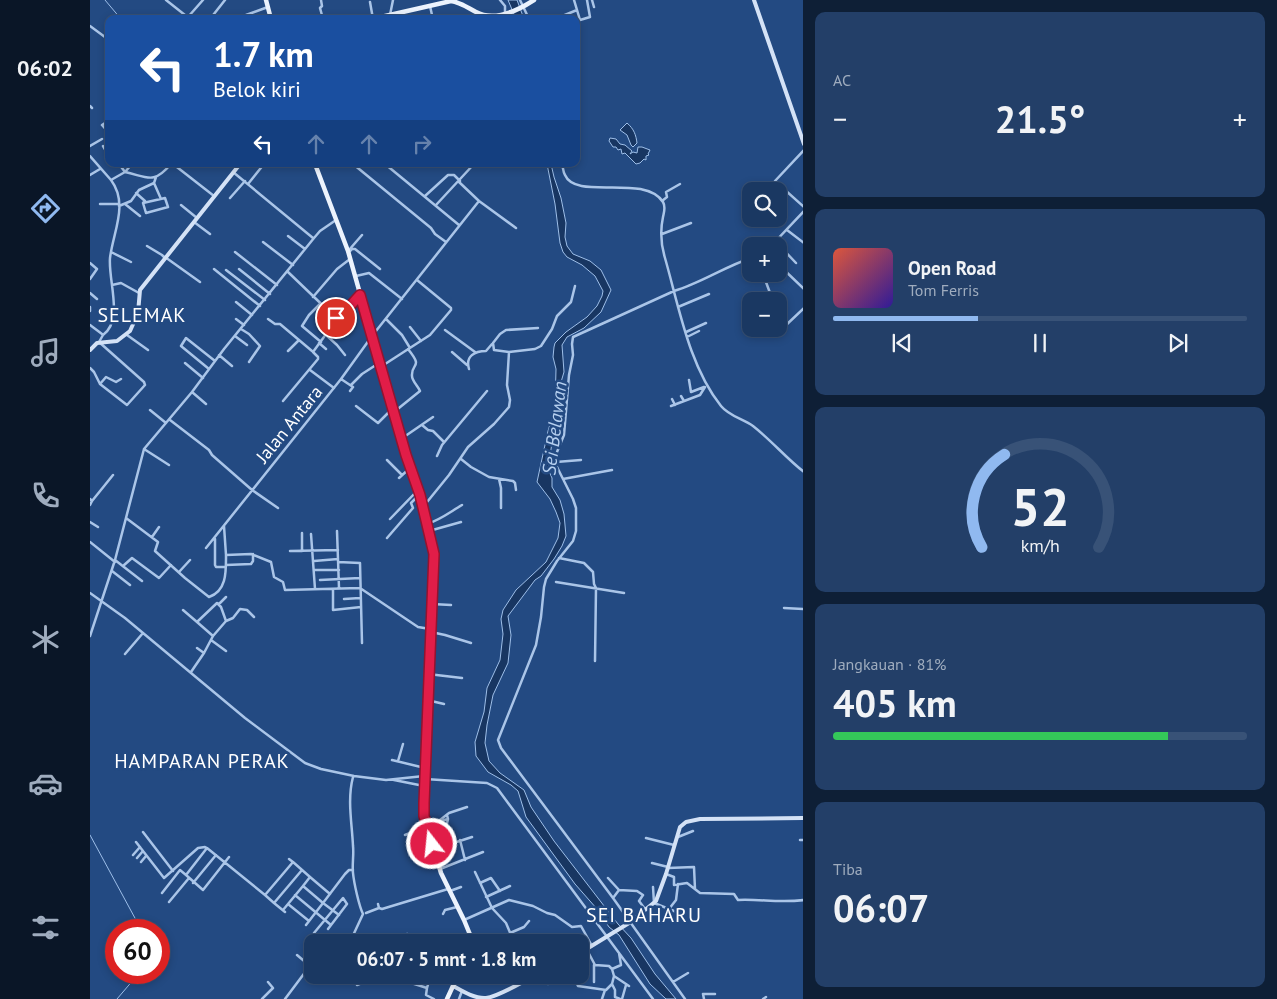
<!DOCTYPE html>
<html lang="id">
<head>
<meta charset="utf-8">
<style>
	:root { --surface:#1a3862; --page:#233f68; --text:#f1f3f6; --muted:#9facbe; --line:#385277; --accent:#90b9f0 }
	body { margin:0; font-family:"PT Sans",sans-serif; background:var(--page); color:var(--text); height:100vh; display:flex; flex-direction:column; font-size:19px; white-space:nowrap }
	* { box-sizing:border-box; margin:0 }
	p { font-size:16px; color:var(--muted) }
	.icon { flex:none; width:28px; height:28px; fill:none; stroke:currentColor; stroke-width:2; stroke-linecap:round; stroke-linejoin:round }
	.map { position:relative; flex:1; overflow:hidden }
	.drawer { display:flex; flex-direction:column; gap:12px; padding:12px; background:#0e1f36; width:474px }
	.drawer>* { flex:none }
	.hud { position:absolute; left:15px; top:15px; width:475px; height:152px; border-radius:10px; box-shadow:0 2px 8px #0003,0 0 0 1px var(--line); background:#1a4fa0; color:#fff; overflow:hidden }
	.buttons { position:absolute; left:652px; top:182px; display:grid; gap:10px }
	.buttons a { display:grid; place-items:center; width:45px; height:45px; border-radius:10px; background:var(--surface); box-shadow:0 2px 8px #0003,0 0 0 1px var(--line); font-size:25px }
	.speed { position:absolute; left:15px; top:919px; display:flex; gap:10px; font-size:25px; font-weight:700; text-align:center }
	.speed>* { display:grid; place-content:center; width:65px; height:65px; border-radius:50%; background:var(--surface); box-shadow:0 2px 8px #0003,0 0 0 1px var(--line); line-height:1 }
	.speed .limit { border:8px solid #d22; background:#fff; color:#111 }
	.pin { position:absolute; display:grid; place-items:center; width:42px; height:42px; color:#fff; margin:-21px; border:2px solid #fff; border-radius:50%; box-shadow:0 1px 5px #0007 }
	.me { position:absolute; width:55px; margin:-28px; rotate:344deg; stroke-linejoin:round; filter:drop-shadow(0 0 4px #0008) }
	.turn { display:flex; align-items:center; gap:18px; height:105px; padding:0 25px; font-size:22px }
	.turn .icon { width:65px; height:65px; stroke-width:2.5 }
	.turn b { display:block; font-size:35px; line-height:42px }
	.lanes { display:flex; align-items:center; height:48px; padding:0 25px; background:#0003; justify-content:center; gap:25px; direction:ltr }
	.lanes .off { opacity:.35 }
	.big { font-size:38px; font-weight:700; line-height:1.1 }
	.drawer .card { flex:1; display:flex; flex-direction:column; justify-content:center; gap:8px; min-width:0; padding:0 18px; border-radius:10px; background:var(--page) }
	.drawer .dial { align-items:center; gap:0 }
	.dial svg { height:130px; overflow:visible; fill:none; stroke:var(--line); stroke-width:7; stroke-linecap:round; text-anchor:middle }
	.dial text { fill:var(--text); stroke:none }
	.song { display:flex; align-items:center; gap:15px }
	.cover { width:60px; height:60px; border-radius:8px; background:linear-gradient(135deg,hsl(10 70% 55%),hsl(250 70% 35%)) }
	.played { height:5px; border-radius:2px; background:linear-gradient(90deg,var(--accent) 35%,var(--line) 35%) }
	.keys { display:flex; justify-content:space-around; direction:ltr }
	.heat { display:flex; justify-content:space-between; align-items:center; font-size:28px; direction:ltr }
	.charge { height:8px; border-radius:4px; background:linear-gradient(90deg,#34c759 81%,var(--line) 0) }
	.trip { position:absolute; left:214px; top:934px; width:285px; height:50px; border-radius:10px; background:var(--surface); box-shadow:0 2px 8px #0003,0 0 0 1px var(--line); font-weight:700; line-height:50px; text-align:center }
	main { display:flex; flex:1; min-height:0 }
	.menu { display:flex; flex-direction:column; width:90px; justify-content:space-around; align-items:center; background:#0a1627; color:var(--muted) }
	.menu .icon { width:35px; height:35px }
	.menu .active { color:var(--accent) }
	.menu b { font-size:22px; color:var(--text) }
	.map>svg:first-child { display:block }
	.water { fill:#183662; stroke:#9ebfe9 }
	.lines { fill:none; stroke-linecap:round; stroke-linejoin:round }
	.stream { stroke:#9ebfe9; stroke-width:1 }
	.street { stroke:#aac5e8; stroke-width:2.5 }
	.secondary { stroke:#d4e2f6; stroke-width:4 }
	.primary { stroke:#ecf3fd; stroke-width:4.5 }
	.route-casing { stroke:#92132f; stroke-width:12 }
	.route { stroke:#e11d48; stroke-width:9 }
	.labels { text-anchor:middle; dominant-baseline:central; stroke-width:5; stroke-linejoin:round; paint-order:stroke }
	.street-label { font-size:18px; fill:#fff; stroke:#234a82 }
	.water-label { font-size:19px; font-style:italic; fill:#b5cfef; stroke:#234a82 }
	.quarter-label { font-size:20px; letter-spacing:1px; fill:#fff; stroke:#234a82 }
</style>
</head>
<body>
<main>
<nav class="menu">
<b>06:02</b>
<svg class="icon active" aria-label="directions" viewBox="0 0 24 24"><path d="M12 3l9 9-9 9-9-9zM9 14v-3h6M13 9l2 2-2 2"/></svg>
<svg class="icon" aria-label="music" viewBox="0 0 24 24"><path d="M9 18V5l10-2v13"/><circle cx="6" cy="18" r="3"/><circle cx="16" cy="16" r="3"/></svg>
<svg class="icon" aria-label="phone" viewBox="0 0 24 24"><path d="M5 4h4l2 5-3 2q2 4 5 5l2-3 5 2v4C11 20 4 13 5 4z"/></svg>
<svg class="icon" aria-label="climate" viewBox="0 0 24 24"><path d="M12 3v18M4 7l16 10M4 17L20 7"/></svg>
<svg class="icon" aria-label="car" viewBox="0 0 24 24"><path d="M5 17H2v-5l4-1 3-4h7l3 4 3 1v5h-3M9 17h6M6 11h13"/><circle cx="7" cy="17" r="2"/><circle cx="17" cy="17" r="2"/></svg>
<svg class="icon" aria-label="filters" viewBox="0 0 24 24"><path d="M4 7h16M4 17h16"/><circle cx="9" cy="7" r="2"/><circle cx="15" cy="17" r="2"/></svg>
</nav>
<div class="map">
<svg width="714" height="999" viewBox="0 0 714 999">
	<rect width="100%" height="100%" fill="#234a82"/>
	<path class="water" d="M418 0H427L434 19H426Z
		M537 123C544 129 546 135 547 143L543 147 541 145 537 135 530 130Z
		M520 138 526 139 530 144 535 145 542 151 540 154 543 152 547 153 548 147H552L560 150 558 154 559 155 556 156V160L554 159 550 163 546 164 535 153 532 154 531 149 528 150 526 147H523L519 141Z
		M457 164H461L464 177 471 198 476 223 475 237 477 246 483 254 500 261 511 270 521 290 511 312 494 328 477 337 472 345 474 372 471 382V410L467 420V428L463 436 458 469 462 478V487L470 500 474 514 476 536 472 546 464 559 451 576 445 580 418 616 421 635 418 663 403 695 397 725 395 743 399 761 410 773 434 790 441 807 464 841 528 924 541 938 565 974 586 999H576L560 984 529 935 519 927 507 909 485 884 436 817 428 791 421 785 398 772 386 756 385 742 394 712 397 688 410 660 413 634 411 619 413 610 426 590 456 562 468 538 470 523 466 512 460 499 447 482 458 431 465 408 466 369 463 357 464 347 465 343 476 332 497 317 507 306 512 296 513 291 505 276 492 265 477 257 473 252 470 243 465 204Z"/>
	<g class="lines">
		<path class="stream" d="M15 0 31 19
			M0 835 46 920V923L39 930
			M27 999 50 972"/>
		<path class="street" d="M76 0 100 19
			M231 0 232 6 230 8 233 19
			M410 0 415 6V14
			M430 0 439 19
			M484 0 490 20 500 17 497 0
			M502 0 504 7
			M280 2 283 19
			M340 6 342 15
			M156 15 178 7
			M300 15 303 0
			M98 17 113 0
			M120 19 135 0
			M465 19 487 10
			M0 26 19 40
			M0 106 2 108
			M15 123 12 125 19 133
			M0 146 12 139
			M13 146 16 151 19 149
			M714 150 685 181 714 207
			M0 156 21 180
			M29 164 35 172
			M83 164 124 196
			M263 164 341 228 345 234 356 242
			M295 164 369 225
			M472 164C473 167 473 172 475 175 486 201 554 173 573 202 576 207 574 212 573 217 570 231 571 245 575 258 589 307 599 366 631 406 639 416 653 419 663 426 681 440 696 458 714 472
			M35 172 42 164
			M143 172 223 238
			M0 175 10 169
			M369 182 389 201 426 228
			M64 183 71 199
			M158 184 174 164
			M46 193 55 201 53 203 56 213 78 207 75 198 53 203
			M335 196 358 175H364L370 181
			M140 198 155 181
			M572 201 577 197 576 192 590 184
			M10 204H29
			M35 204 50 216
			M91 205 107 218
			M346 205 384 164
			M29 206 41 201 49 190 64 183 66 177
			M104 222 120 234
			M697 230 714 243
			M572 234 601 223
			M198 236 215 249
			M173 242 203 265
			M686 242 706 263
			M57 246 72 255 75 258
			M681 246 714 211
			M259 250 272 235
			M21 252 41 262
			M145 252 187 285
			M259 252 262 249H265L290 269
			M75 257 110 282
			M0 263 7 269 0 279
			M689 265 714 289
			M124 269 170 306
			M149 269 180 294
			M136 270 175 300
			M198 272 247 319
			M673 274 683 301
			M266 276 279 273 312 299
			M22 285 31 283 49 293
			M0 293 7 299
			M223 297 247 269 260 259
			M146 302 162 315
			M230 304 219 315 212 326 231 342
			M0 307V311
			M588 307 619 294
			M689 315 694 327 714 308
			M146 319 154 325
			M178 319 185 324H190L222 351
			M296 319 312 335 320 348
			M0 325 12 334 13 335 9 342 54 382 55 385 37 405 10 384 4 372 0 368
			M320 327 331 341
			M151 329 159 334 170 346 159 362
			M355 330 385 352
			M596 332 616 323
			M13 335C34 320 18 281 20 258 23 232 39 204 21 180L35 172C58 177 63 185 81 164
			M37 335 58 350
			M236 335 247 345 255 355
			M145 336 157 345
			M597 337 609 331
			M229 343 236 349
			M198 351 209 340
			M362 352 377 365
			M419 352 404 350 403 343 410 334 416 330 448 328
			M129 355 142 366
			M95 363 113 378
			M292 366 340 335 361 310V308L327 280
			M119 369 91 346 96 338 125 361
			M379 369C375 356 385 351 396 351L402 344
			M220 370 244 388
			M251 379 263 387 260 391
			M599 380 601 392 614 387
			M10 384 16 377 26 382 31 379
			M261 385 272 374 289 363
			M102 392 116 404
			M591 396 594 401
			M582 399 585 405
			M193 401 228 359V357L223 352 247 319 270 295
			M266 406 288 423 302 409
			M581 406 610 395 615 387
			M60 410 76 423
			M304 412 330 391C328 386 322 381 322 376 321 362 334 369 318 349
			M80 420 119 450 122 455 162 490 188 508
			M332 425 338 430 343 431 354 442
			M311 439 343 417
			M54 449 79 465
			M347 456 352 445 397 391
			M371 459 381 467 399 477 423 481 425 483 426 490
			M297 460 312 475
			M466 462 491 460
			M309 478 320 468
			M409 479 411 488V508
			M473 479 522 470
			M0 499 2 501 0 505
			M2 501 23 475
			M333 507 359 475 378 447 404 424 419 407 420 400 417 385 419 352 445 349 451 346 462 329 467 316 481 302 485 286
			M36 518 68 542 65 551 95 578 119 597C137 591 136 571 136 555L161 554 181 562 184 577 193 582 195 590 270 588 328 627 340 629
			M300 519 327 491
			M0 522 8 527
			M337 524C350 520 360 512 372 505
			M134 526 136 555
			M247 531 249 588
			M339 531 371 522
			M212 533V551
			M221 534 225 589
			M62 537 69 527
			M297 538 323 508 321 503 328 496
			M125 539V565L126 567H135
			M0 542 25 562
			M116 548 251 379 282 336 389 201
			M200 551 248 550
			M469 558 494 563 503 572 504 584 506 588 505 661
			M25 560 52 581
			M224 561 248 559
			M248 562 270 563 272 643
			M136 565 161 564 163 561V554
			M33 566 42 558 69 578 81 565
			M224 570H249
			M22 571 40 585
			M89 572 100 560
			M230 580 270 578
			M466 582 534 593
			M243 589V610L271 607
			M0 593 35 618 155 718 215 763 231 769 264 776 296 780 334 776
			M254 599 270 598
			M129 604 136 597
			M342 604 361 605
			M694 608 714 609
			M93 610 107 622 127 603 131 607 136 621
			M107 622 123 636
			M341 632 355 635 381 643
			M0 636 25 560 54 449 102 392 134 349 224 238 230 231 246 220
			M121 640 136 651
			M107 648 114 653
			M35 654 53 633
			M101 672 114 653 123 636 136 621 143 618 150 609 157 610 164 617
			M338 674 372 678
			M337 700 354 704
			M302 760 335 768
			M308 761 313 744
			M335 779 397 783 407 788 563 999
			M304 780 334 786
			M350 820 359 813 377 807
			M346 821 348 825 355 832 360 843
			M337 825 358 819 357 815
			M53 832 83 871
			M355 832 358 819
			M315 835 337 826
			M588 837 603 831
			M556 838 584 845
			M370 840 375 860
			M710 840H714
			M46 842 74 878 108 848 115 847 117 848
			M322 848 342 844
			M345 849 382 837
			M43 855 50 847
			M139 857 113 890 96 875 117 848 175 895
			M47 858 53 851
			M199 859 203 862
			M51 862 56 856
			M562 863 578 867
			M578 868 604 867 605 889
			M350 869 393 852
			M212 870 184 903 175 895 203 862 220 877 213 886 233 903 255 874 259 870H263
			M385 872 402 908 416 923 424 942
			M576 874 584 877V885L597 883 610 893 644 894 648 900C671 899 690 903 714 900
			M220 877 240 894
			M518 878 529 890
			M103 883 126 855
			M390 883 401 878 410 891
			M563 887 564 903 589 913
			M360 891 371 887
			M72 893 90 870 96 875
			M205 895 241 925
			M396 897 420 886
			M523 898 529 890 547 891 553 895 549 901 555 909
			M79 902 99 878
			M184 903 195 912
			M198 904 219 921
			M288 904 289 908 292 909 358 889
			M579 909 586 900 588 884
			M193 910 213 886
			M276 913 289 908
			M353 914 355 910 367 907
			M374 920 419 900 443 906 457 913 465 915 482 927 491 926 502 946
			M216 925 233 903 249 915
			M224 933 253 898 257 904 238 929
			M420 933 434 927 439 921
			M317 934 332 938V942
			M260 942 273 914C269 906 264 883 263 873 262 864 264 855 263 846 262 823 257 800 263 777
			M497 950 505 965 519 966 522 969 531 965 529 953
			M207 955 220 966
			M522 969 524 976 522 984 525 990V997L530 999
			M296 975 337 988 341 975
			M453 975 458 984
			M483 975 488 986 516 990 522 984
			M524 976 539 986
			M504 982V965
			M583 982 598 973
			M267 985 282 979 286 975
			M337 988 336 995 344 999
			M172 999 183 988 178 982
			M195 999 222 963
			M369 999 372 991
			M512 999 515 990
			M532 999 536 985
			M595 999 523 898 411 748 408 740 446 645 451 617 454 587 456 579 467 561 483 541 486 531V508L483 499 465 463 467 452 474 435 479 375 483 355 482 344 483 337 584 291C611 283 634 267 661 258
			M614 999 613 994H625
			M673 999 676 997"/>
		<path class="secondary" d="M664 0 714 144
			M0 350 7 343 27 341 40 331 48 313 50 290 150 164
			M490 953 539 923 566 901 576 874 590 827 596 822 610 819 714 818
			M363 986C372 991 385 999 396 998 408 997 434 981 446 975"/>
		<path class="primary" d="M176 0 181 19
			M282 19 361 1C370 2 378 8 386 12 405 22 427 11 444 0
			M225 164 258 251 311 439 329 495 344 555 337 700 334 816 351 873 374 920 381 937 382 942
			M357 999 368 975"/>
	</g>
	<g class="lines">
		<defs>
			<path id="route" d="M246 318 251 316 270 295 316 455 330 495 344 554 334 803V816L342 844"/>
		</defs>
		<use href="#route" class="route-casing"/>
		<use href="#route" class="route"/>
	</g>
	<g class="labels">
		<g class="street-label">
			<text transform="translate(199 424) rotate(-51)">Jalan Antara</text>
		</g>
		<g class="water-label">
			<text transform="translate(464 428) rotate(-83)">Sei Belawan</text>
		</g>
		<g class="quarter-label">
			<text x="52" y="315">SELEMAK</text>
			<text x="112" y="761">HAMPARAN PERAK</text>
			<text x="554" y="915">SEI BAHARU</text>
		</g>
	</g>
</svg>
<div class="buttons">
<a><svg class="icon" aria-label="search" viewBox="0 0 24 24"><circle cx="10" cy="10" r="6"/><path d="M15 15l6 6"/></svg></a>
<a>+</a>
<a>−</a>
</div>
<div class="speed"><div class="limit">60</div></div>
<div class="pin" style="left:246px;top:318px;background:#d93025"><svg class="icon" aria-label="arrive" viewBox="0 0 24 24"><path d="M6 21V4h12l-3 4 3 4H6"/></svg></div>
<svg class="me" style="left:342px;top:844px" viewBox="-20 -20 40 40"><circle r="17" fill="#e11d48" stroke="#fff" stroke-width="3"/><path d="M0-11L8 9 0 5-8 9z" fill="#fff"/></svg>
<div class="trip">06:07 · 5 mnt · 1.8 km</div>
<div class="hud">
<div class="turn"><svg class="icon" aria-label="left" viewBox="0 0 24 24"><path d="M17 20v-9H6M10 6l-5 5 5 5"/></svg><div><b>1.7 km</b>Belok kiri</div></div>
<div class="lanes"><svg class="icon" aria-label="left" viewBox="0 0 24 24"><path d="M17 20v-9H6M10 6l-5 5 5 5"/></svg><svg class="icon off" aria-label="ahead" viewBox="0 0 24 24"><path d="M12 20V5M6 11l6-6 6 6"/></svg><svg class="icon off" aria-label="ahead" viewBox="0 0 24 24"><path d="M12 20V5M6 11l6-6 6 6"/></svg><svg class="icon off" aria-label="right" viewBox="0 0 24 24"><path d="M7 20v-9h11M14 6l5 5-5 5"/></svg></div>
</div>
</div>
<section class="drawer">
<div class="card"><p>AC</p>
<div class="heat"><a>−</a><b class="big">21.5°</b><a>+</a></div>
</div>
<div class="card">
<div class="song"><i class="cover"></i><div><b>Open Road</b><p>Tom Ferris</p></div></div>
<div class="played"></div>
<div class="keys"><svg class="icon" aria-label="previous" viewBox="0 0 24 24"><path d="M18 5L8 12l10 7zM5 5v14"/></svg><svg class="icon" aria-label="pause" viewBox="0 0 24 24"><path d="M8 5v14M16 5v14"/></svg><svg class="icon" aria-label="next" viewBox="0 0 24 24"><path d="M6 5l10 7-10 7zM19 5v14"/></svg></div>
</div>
<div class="card dial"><svg viewBox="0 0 100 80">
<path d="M14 69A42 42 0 1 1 86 69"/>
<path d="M14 69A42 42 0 0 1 28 12" stroke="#90b9f0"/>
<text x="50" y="56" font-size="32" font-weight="700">52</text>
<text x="50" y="72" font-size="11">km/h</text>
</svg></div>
<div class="card"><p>Jangkauan · 81%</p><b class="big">405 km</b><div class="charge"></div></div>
<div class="card"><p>Tiba</p><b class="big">06:07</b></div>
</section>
</main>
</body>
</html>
